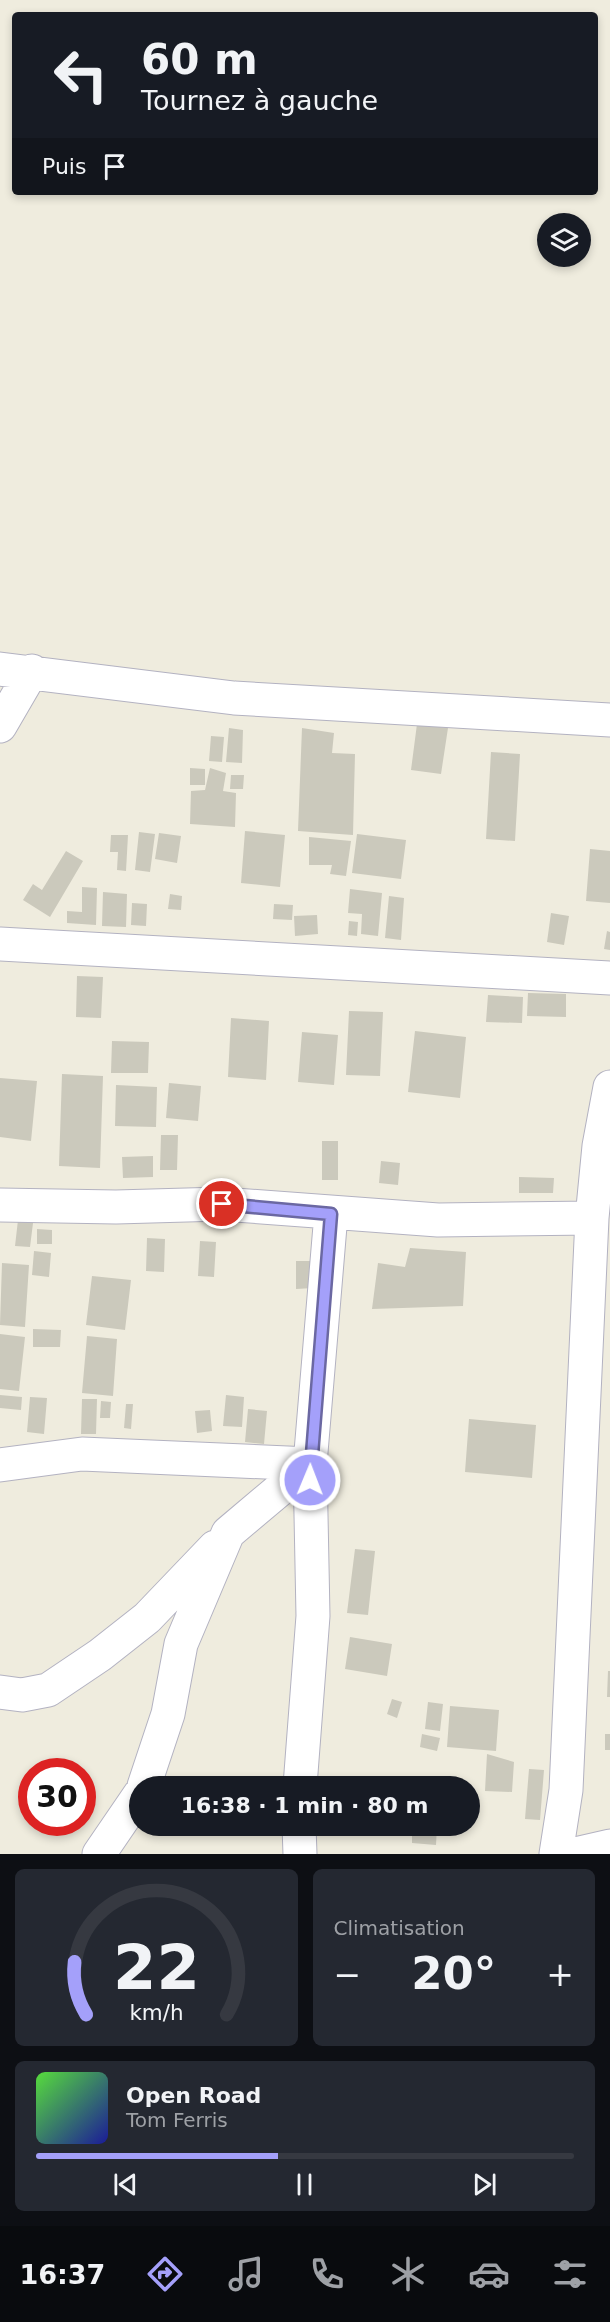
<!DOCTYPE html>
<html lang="fr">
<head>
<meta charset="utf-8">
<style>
	:root { --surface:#171b24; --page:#242831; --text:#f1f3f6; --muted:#9ea1a6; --line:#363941; --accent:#a4a0fa }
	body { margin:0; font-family:"DejaVu Sans",sans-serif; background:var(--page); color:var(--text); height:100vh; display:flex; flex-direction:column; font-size:22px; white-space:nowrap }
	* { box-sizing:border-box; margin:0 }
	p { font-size:20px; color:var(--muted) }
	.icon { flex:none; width:33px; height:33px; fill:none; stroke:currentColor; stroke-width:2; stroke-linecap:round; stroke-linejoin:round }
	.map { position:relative; height:1854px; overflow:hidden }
	.side { display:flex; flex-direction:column; gap:15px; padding:15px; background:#0d0f14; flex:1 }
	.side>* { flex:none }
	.top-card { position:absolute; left:12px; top:12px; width:586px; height:183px; border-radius:6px; box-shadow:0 3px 9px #0003; background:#171b24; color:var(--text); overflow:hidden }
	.tools { position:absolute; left:537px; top:213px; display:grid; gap:12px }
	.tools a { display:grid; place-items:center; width:54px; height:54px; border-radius:50%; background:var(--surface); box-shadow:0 3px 9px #0003; font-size:30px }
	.speed { position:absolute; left:18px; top:1758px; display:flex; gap:12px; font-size:30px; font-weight:700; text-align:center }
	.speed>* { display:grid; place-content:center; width:78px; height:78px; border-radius:50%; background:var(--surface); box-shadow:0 3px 9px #0003; line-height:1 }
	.speed .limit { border:9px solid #d22; background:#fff; color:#111 }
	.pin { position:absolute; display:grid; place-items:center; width:51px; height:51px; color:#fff; margin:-26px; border:3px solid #fff; border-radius:50%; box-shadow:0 2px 6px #0007 }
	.me { position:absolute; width:66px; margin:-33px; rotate:1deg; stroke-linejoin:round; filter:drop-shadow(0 0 4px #0008) }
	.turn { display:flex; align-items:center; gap:21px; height:126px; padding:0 30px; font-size:27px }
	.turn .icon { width:78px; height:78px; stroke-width:2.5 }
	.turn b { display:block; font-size:42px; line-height:51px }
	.then { display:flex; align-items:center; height:57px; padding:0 30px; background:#0003; gap:12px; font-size:22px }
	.big { font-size:45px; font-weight:600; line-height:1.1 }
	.side .tile { flex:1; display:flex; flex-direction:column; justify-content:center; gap:9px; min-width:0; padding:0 21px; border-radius:9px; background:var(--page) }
	.side .dial { align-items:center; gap:0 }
	.dial svg { height:156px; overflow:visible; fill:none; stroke:var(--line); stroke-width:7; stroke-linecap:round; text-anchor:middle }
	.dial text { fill:var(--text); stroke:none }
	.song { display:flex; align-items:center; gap:18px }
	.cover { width:72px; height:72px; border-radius:9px; background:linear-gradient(135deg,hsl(110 70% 55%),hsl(240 70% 35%)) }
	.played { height:6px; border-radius:3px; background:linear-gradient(90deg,var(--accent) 45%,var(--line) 45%) }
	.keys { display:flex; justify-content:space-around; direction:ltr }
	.heat { display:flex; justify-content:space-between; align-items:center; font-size:33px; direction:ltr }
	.side .tiles { flex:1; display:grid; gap:15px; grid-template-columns:1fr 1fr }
	.tile:last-child { grid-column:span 2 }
	.trip { position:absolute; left:129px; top:1776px; width:351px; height:60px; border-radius:30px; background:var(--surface); box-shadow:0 3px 9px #0003; font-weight:600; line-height:60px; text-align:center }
	.dock { display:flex; height:96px; justify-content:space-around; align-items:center; background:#090b0e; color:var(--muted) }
	.dock .icon { width:42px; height:42px }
	.dock .selected { color:var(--accent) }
	.dock b { font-size:27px; color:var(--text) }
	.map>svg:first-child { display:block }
	.building { fill:#cbc9bc }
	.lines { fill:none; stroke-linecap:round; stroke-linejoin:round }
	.minor-casing { stroke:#b3b2c1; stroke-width:35 }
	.minor { stroke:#fff; stroke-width:33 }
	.route-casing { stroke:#6b68a2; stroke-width:15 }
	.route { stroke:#a4a0fa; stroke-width:10 }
</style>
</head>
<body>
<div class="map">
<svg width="610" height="1854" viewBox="0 0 610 1854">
	<rect width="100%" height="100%" fill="#efecde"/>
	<path class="building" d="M417 724 448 728 441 774 411 770Z
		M229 728 243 730 242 763 226 762Z
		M302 728 334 733 332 753 355 754 353 835 298 831Z
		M211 736 224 737 222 762 209 761Z
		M491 752 520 754 515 841 486 839Z
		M190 768 205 769V785H190Z
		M210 768 226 773 223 791 236 793 235 827 190 824 191 791 205 790Z
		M231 775H244L243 789H230Z
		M245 831 285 835 280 887 241 883Z
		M139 832 155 834 150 872 135 870Z
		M159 833 181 836 177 863 155 859Z
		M357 834 406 840 401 879 352 873Z
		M111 835H128L126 871 117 870 118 852H110Z
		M309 837 351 841 346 876 330 874 332 865H309Z
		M590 849 610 851V903L586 901Z
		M66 851 83 861 50 917 23 900 33 884 42 890Z
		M82 887 97 888 96 925 67 923V911L82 912Z
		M350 889 382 893 378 936 361 934 362 914 348 913Z
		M103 892 127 894 126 927 102 926Z
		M170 894 182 896 181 910 168 909Z
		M389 896 404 898 401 940 385 938Z
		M132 903 147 904 146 926 131 925Z
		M274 904 293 905 292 920 273 919Z
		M551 913 569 916 564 945 547 942Z
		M317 915 318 934 295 936 294 916Z
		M349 921 358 922 357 936 348 935Z
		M607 931 610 932V950L604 949Z
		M77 976 103 977 101 1018 76 1017Z
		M528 993 566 994V1017L527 1016Z
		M488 995 523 997 522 1023 486 1022Z
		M349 1011 383 1012 380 1076 346 1075Z
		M231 1018 269 1021 266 1080 228 1077Z
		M415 1031 466 1037 460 1098 408 1092Z
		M302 1032 338 1035 334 1085 298 1082Z
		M112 1041 149 1042 148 1073H111Z
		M62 1074 103 1076 100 1168 59 1166Z
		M0 1078 37 1081 31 1141 0 1137Z
		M169 1083 201 1086 198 1121 166 1118Z
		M116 1085 157 1087 156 1127 115 1126Z
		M161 1135H178L177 1170H160Z
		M322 1141H338V1180H322Z
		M153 1156V1177L123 1178 122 1157Z
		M381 1161 400 1163 398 1185 379 1183Z
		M519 1177 554 1178 553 1193H519Z
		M18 1220 33 1223 30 1247 15 1246Z
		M37 1229 52 1230V1244H37Z
		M147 1238 165 1239 164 1272 146 1271Z
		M200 1241 216 1242 214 1277 198 1276Z
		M410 1248 466 1252 463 1306 372 1309 378 1263 405 1267Z
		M34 1251 51 1253 49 1277 32 1275Z
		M296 1261H313V1288L296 1289Z
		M2 1263 29 1265 25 1327 0 1325Z
		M92 1276 131 1280 125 1330 86 1325Z
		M33 1329 61 1330 60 1347H33Z
		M0 1334 25 1337 19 1391 0 1389Z
		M87 1336 117 1339 113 1396 82 1393Z
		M0 1395 22 1397 21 1410 0 1408Z
		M226 1395 244 1397 242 1427 223 1426Z
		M30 1397 47 1398 44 1434 27 1432Z
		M82 1399H97L96 1434H81Z
		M101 1401 111 1402 110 1418H100Z
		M126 1404H133L131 1429 124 1428Z
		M248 1409 267 1411 264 1444 245 1442Z
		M210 1410 212 1431 197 1433 195 1411Z
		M469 1419 536 1425 532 1478 465 1472Z
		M355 1549 375 1551 368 1615 347 1613Z
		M350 1637 392 1644 387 1676 345 1669Z
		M608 1671H610V1697H607Z
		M392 1699 402 1702 397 1718 387 1714Z
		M428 1702 443 1704 440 1731 425 1729Z
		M450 1706 499 1710 496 1751 447 1747Z
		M422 1734 440 1738 437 1751 420 1747Z
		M605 1734H610V1750H605Z
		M487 1754 514 1762 512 1792 485 1791Z
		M529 1769 544 1770 540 1820 525 1819Z
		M380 1826H399L398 1830 380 1829Z
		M403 1826H437L436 1845 412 1843V1833L403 1832Z"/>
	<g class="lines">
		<defs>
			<path id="minor" d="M0 669 234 698 610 720
				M0 726 32 671
				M0 944 610 978
				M0 1205 116 1207 222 1204 438 1220 592 1218
				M0 1465 82 1454 310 1464
				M0 1692 22 1695 48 1690 100 1655 147 1618 215 1547
				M144 1786 168 1714 181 1644 228 1533 310 1464
				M300 1786 313 1616 310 1464 331 1214
				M299 1826 300 1854
				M99 1854 140 1794
				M556 1854 566 1790 592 1218 599 1146 610 1087
				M575 1854 610 1846"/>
		</defs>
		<use href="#minor" class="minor-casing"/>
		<use href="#minor" class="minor"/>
	</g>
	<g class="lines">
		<defs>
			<path id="route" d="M222 1204 331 1214 310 1480"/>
		</defs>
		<use href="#route" class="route-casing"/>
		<use href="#route" class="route"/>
	</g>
</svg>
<div class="tools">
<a><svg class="icon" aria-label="layers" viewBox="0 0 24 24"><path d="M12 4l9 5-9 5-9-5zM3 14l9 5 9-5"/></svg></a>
</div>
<div class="speed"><div class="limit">30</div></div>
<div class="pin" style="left:222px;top:1204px;background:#d93025"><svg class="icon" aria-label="arrive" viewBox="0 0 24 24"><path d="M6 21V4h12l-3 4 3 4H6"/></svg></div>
<svg class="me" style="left:310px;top:1480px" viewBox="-20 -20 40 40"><circle r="17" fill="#a4a0fa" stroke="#fff" stroke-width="3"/><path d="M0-11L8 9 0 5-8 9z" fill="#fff"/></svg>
<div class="trip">16:38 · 1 min · 80 m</div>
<div class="top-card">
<div class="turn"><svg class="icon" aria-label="left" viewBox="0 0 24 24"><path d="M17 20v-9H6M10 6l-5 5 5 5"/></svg><div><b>60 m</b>Tournez à gauche</div></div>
<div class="then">Puis<svg class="icon" aria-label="arrive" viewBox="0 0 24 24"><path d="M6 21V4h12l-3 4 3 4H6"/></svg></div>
</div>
</div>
<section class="side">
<div class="tiles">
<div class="tile dial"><svg viewBox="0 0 100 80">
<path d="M14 69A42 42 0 1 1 86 69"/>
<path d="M14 69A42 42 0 0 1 8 42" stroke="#a4a0fa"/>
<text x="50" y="56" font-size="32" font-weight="700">22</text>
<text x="50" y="72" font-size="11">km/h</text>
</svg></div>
<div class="tile"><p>Climatisation</p>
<div class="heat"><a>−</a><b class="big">20°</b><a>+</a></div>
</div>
<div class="tile">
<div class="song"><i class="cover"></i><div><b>Open Road</b><p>Tom Ferris</p></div></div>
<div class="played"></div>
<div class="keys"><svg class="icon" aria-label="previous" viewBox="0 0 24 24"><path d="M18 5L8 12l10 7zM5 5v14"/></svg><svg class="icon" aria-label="pause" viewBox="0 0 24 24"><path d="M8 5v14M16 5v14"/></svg><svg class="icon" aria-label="next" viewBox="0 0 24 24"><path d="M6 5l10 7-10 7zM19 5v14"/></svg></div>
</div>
</div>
</section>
<nav class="dock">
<b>16:37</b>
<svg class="icon selected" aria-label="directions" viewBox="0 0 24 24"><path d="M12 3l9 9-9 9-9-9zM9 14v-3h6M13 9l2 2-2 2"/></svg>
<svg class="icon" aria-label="music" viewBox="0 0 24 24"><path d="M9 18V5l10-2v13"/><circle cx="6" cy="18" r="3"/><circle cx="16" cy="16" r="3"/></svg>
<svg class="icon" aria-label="phone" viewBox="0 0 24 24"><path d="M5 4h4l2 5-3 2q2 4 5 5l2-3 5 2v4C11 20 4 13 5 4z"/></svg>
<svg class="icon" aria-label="climate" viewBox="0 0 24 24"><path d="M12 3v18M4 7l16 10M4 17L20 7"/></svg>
<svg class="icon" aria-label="car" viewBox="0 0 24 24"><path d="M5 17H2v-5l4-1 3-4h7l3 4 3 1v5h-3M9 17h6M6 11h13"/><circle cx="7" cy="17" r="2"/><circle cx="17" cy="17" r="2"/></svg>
<svg class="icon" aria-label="filters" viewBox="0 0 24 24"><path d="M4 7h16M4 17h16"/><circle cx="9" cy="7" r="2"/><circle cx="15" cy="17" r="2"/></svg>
</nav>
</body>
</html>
